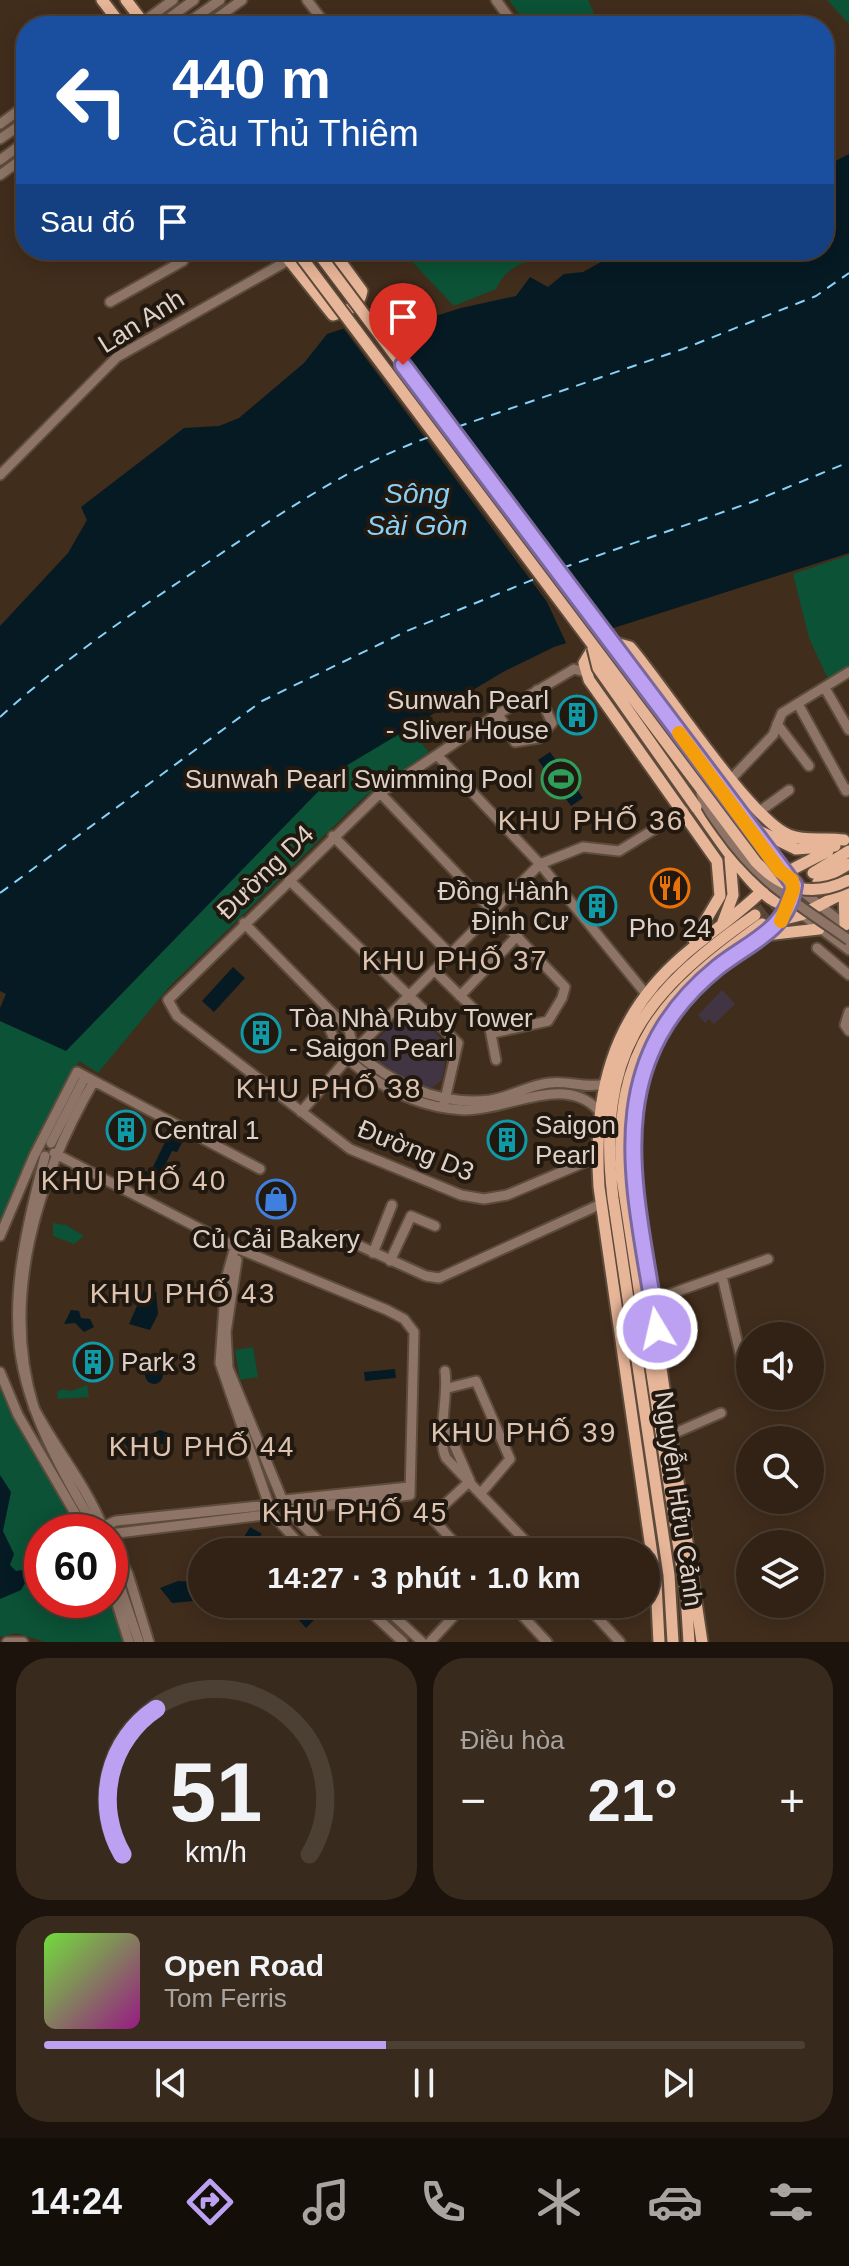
<!DOCTYPE html>
<html lang="vi">
<head>
<meta charset="utf-8">
<style>
	:root { --surface:#312215; --page:#392a1e; --text:#f1f3f6; --muted:#a8a4a0; --line:#4c3f34; --accent:#bca0f2 }
	body { margin:0; font-family:Arial,sans-serif; background:var(--page); color:var(--text); height:100vh; display:flex; flex-direction:column; font-size:30px; white-space:nowrap }
	* { box-sizing:border-box; margin:0 }
	p { font-size:26px; color:var(--muted) }
	.icon { flex:none; width:44px; height:44px; fill:none; stroke:currentColor; stroke-width:2; stroke-linecap:round; stroke-linejoin:round }
	.map { position:relative; height:1642px; overflow:hidden }
	.panel { display:flex; flex-direction:column; gap:16px; padding:16px; background:#1b130c; flex:1 }
	.panel>* { flex:none }
	.guide { position:absolute; left:16px; top:16px; width:818px; height:244px; border-radius:32px; box-shadow:0 4px 20px #0003,0 0 0 2px var(--line); background:#1a4fa0; color:#fff; overflow:hidden }
	.fabs { position:absolute; left:736px; top:1322px; display:grid; gap:16px }
	.fabs a { display:grid; place-items:center; width:88px; height:88px; border-radius:50%; background:var(--surface); box-shadow:0 4px 20px #0003,0 0 0 2px var(--line); font-size:40px }
	.speed { position:absolute; left:24px; top:1514px; display:flex; gap:16px; font-size:40px; font-weight:700; text-align:center }
	.speed>* { display:grid; place-content:center; width:104px; height:104px; border-radius:50%; background:var(--surface); box-shadow:0 4px 20px #0003,0 0 0 2px var(--line); line-height:1 }
	.speed .limit { border:12px solid #d22; background:#fff; color:#111 }
	.pin { position:absolute; display:grid; place-items:center; width:68px; height:68px; color:#fff; margin:-82px -34px; border-radius:50% 50% 50% 0; rotate:-45deg; box-shadow:0 0 8px #0007 }
	.pin .icon { rotate:45deg }
	.me { position:absolute; width:88px; margin:-44px; rotate:351deg; stroke-linejoin:round; filter:drop-shadow(0 0 6px #0008) }
	.turn { display:flex; align-items:center; gap:28px; height:168px; padding:0 24px; font-size:36px }
	.turn .icon { width:104px; height:104px; stroke-width:2.5 }
	.turn b { display:block; font-size:56px; line-height:68px }
	.then { display:flex; align-items:center; height:76px; padding:0 24px; background:#0003; gap:16px; font-size:30px }
	.big { font-size:60px; font-weight:600; line-height:1.1 }
	.panel .card { flex:1; display:flex; flex-direction:column; justify-content:center; gap:12px; min-width:0; padding:0 28px; border-radius:32px; background:var(--page) }
	.panel .dial { align-items:center; gap:0 }
	.dial svg { height:208px; overflow:visible; fill:none; stroke:var(--line); stroke-width:7; stroke-linecap:round; text-anchor:middle }
	.dial text { fill:var(--text); stroke:none }
	.song { display:flex; align-items:center; gap:24px }
	.cover { width:96px; height:96px; border-radius:12px; background:linear-gradient(135deg,hsl(100 70% 55%),hsl(310 70% 35%)) }
	.played { height:8px; border-radius:4px; background:linear-gradient(90deg,var(--accent) 45%,var(--line) 45%) }
	.keys { display:flex; justify-content:space-around; direction:ltr }
	.heat { display:flex; justify-content:space-between; align-items:center; font-size:44px; direction:ltr }
	.panel .tiles { flex:1; display:grid; gap:16px; grid-template-columns:1fr 1fr }
	.card:last-child { grid-column:span 2 }
	.trip { position:absolute; left:188px; top:1538px; width:472px; height:80px; border-radius:40px; background:var(--surface); box-shadow:0 4px 20px #0003,0 0 0 2px var(--line); font-weight:600; line-height:80px; text-align:center }
	.tab-bar { display:flex; height:128px; justify-content:space-around; align-items:center; background:#140e08; color:var(--muted) }
	.tab-bar .icon { width:56px; height:56px }
	.tab-bar .active { color:var(--accent) }
	.tab-bar b { font-size:36px; color:var(--text) }
	.map>svg:first-child { display:block }
	.education { fill:#413543 }
	.green { fill:#0b5236 }
	.water { fill:#061a24 }
	.pier { fill:#412d1c }
	.lines { fill:none; stroke-linecap:round; stroke-linejoin:round }
	.ferry { stroke:#8ad1f8; stroke-width:2; stroke-dasharray:10 8; stroke-linecap:butt }
	.major-tunnel { stroke:#594636; stroke-width:11; stroke-dasharray:11 5.5; stroke-linecap:butt }
	.minor-casing { stroke:#5d4b3b; stroke-width:13 }
	.major-casing { stroke:#5d4b3b; stroke-width:15 }
	.minor { stroke:#8d7466; stroke-width:9 }
	.major { stroke:#e7b598; stroke-width:11 }
	.minor-bridge-casing { stroke:#5d4b3b; stroke-width:13; stroke-linecap:butt }
	.major-bridge-casing { stroke:#5d4b3b; stroke-width:15; stroke-linecap:butt }
	.minor-bridge { stroke:#8d7466; stroke-width:9 }
	.major-bridge { stroke:#e7b598; stroke-width:11 }
	.route-casing { stroke:#7a689d; stroke-width:20 }
	.route { stroke:#bca0f2; stroke-width:14 }
	.slow { stroke:#f59e0b; stroke-width:14 }
	.labels { text-anchor:middle; dominant-baseline:central; stroke-width:8; stroke-linejoin:round; paint-order:stroke }
	.street-label { font-size:26px; fill:#dfd1c7; stroke:#211810 }
	.poi-label { font-size:26px; fill:#dfd1c7; stroke:#211810; text-anchor:start }
	.water-label { font-size:28px; font-style:italic; fill:#8ad1f8; stroke:#211810 }
	.neighbourhood-label { font-size:28px; letter-spacing:2px; fill:#dec4b0; stroke:#211810 }
</style>
</head>
<body>
<div class="map">
<svg width="849" height="1642" viewBox="0 0 849 1642">
	<rect width="100%" height="100%" fill="#412d1c"/>
	<path class="education" d="M722 990 735 1004 714 1024 709 1019 705 1023 698 1015Z
		M409 1009 418 1012 448 1047 442 1080 431 1089 412 1084 376 1060 370 1051 371 1045Z"/>
	<path class="green" d="M509 0H588L600 26H528Z
		M827 0H849V24Z
		M401 250H565C538 258 508 261 496 289L454 306Z
		M849 555V667L829 681 809 638 793 574Z
		M408 728 429 752 364 797 307 852 169 987 98 1073 79 1061 31 1154 0 1225V1021L66 1050 339 770Z
		M53 1223 66 1225 84 1236 74 1244 53 1236Z
		M253 1347 258 1377 240 1380 235 1350Z
		M0 1381 9 1406 82 1532H42V1600H110V1589L125 1642H45L16 1633 0 1637Z
		M87 1385 89 1397 58 1399 57 1392 62 1389 71 1391Z"/>
	<path class="water" d="M849 154V553L554 647 503 672 339 770 66 1051 0 1021V1008L6 994 0 991V626L68 553 87 520 81 507 184 428 219 426 239 418 304 363 327 334 348 327 410 324 461 308 516 296 530 277 548 287 564 274 583 272 623 250H824V167Z
		M550 752 583 798 571 806 538 760Z
		M233 967 245 978 214 1012 202 1001Z
		M168 1136 182 1143 177 1152 172 1151 154 1187 138 1180 143 1170 150 1173Z
		M144 1290 156 1292 158 1314 150 1330 129 1324Z
		M71 1310 79 1311 81 1318 90 1319 94 1327 84 1332 75 1323 64 1324Z
		M145 1375a9 9 0 1 1 18 0a9 9 0 1 1-18 0Z
		M395 1369 396 1378 365 1381 364 1372Z
		M160 1430 171 1434 166 1444 143 1443 130 1450 125 1444 129 1437H145Z
		M0 1475 11 1492 3 1531 14 1554 10 1565 16 1571 23 1570 28 1578 21 1590 0 1599Z
		M250 1527 262 1534 245 1552H235Z
		M178 1581 195 1582 187 1590 191 1594 201 1587 202 1592 194 1601 172 1603 160 1588Z
		M314 1604H330L306 1628 299 1620Z"/>
	<path class="pier" d="M376 322 609 632 568 647 547 602 341 325Z"/>
	<g class="lines">
		<path class="ferry" d="M457 427 683 349 816 296 849 273
			M562 568 752 502 849 462
			M0 717C65 658 137 610 210 561 279 514 353 464 432 436
			M0 893 262 701 407 631 537 578"/>
		<path class="major-tunnel" d="M755 915 813 873
			M762 924 810 888"/>
		<defs>
			<path id="minor" d="M307 0 327 26
				M496 0 515 26
				M143 22 173 0
				M158 26 194 0
				M183 26 220 0
				M206 26 242 0
				M0 124 26 105
				M0 139 26 121
				M0 160 26 141
				M0 175 26 156
				M110 302 183 261 189 250
				M0 475 117 357 289 260
				M585 672 574 669 498 714 380 793 168 1000 177 1016 350 1149 461 1195 484 1199 507 1195 597 1157
				M826 690 849 730
				M798 704 846 791 849 789
				M498 714 515 742 539 738 552 723 537 690
				M777 724 809 766
				M437 755 540 864 646 994
				M732 778 773 735 782 713 849 672
				M380 793 565 987 562 998 548 1021 493 1033
				M760 811 789 790
				M333 836 449 953
				M289 880 458 1043 444 1104
				M798 888 846 926
				M784 901 849 950
				M244 923 349 1030 354 1051C393 1084 438 1106 490 1100 510 1097 529 1085 549 1083 569 1080 584 1089 604 1084
				M817 948 849 975
				M434 970 489 1024 496 1060
				M460 996 518 935
				M326 1008C326 1032 342 1056 361 1070 391 1093 425 1108 463 1110 507 1111 564 1073 598 1110
				M849 1012 845 1025 849 1031
				M94 1081C37 1179 0 1297 34 1408 55 1448 85 1484 102 1525
				M301 1112 354 1051 540 864 583 847 619 851 684 811
				M51 1143 85 1077
				M54 1153 239 1249 387 1310 404 1319 414 1332 410 1495 288 1510
				M45 1156C0 1326 6 1378 94 1526
				M0 1236 34 1156 77 1072 260 1169
				M338 1236 426 1276 439 1278 601 1204
				M373 1253 392 1205
				M237 1260 226 1332 228 1368 282 1499
				M390 1261 411 1216 435 1226
				M722 1276 746 1379
				M653 1300 768 1259
				M445 1371C449 1397 436 1438 446 1458L536 1552
				M0 1372 18 1415 86 1532
				M448 1388 476 1381 510 1459 481 1493
				M446 1426 470 1481 431 1517 463 1552
				M673 1434 721 1413
				M284 1500 409 1487
				M288 1510 329 1552
				M104 1526 116 1521 269 1505 220 1363 226 1279 235 1247
				M110 1534 272 1514 307 1552
				M110 1537 128 1574 149 1642
				M110 1557 139 1642
				M110 1582 129 1642
				M362 1604 403 1642
				M381 1604 422 1642
				M511 1604 519 1612 527 1604
				M585 1604 620 1642
				M519 1612 547 1642
				M7 1642H23
				M430 1642 465 1604"/>
			<path id="major" d="M102 0 122 26
				M126 0 146 26
				M281 250 333 315C348 310 359 308 362 291L332 250
				M696 807C712 828 756 899 780 903L791 895 794 885 785 873 775 872 765 878
				M747 825 796 849 835 846
				M749 829 780 871
				M785 873 828 851
				M813 873 849 851
				M818 882 849 864
				M844 892 845 925
				M723 922 733 895 730 858
				M765 935 819 929
				M694 940 720 896 717 861 589 680 584 663 593 648 612 642 630 647C663 685 750 820 789 835 806 842 826 837 844 840
				M659 1642 656 1583 599 1187C593 1096 611 1018 683 956 709 933 738 915 763 890
				M673 1642 669 1575 613 1198C596 1054 642 994 755 915
				M689 1642 686 1595 622 1178C612 1048 663 995 762 924
				M702 1642 632 1175 636 1093 658 1037 675 1010 702 980 785 919 801 915 849 890"/>
		</defs>
		<use href="#minor" class="minor-casing"/>
		<use href="#major" class="major-casing"/>
		<use href="#minor" class="minor"/>
		<use href="#major" class="major"/>
		<defs>
			<path id="minor-bridge" d="M701 794C705 808 715 819 723 831 760 884 798 904 849 940"/>
			<path id="major-bridge" d="M296 250 756 862C783 890 813 898 849 880
				M316 250 747 825
				M593 648 598 668 696 807"/>
		</defs>
		<use href="#minor-bridge" class="minor-bridge-casing"/>
		<use href="#major-bridge" class="major-bridge-casing"/>
		<use href="#minor-bridge" class="minor-bridge"/>
		<use href="#major-bridge" class="major-bridge"/>
	</g>
	<g class="lines">
		<defs>
			<path id="route" d="M403 365 794 885C788 930 751 941 718 967 594 1067 637 1194 657 1329"/>
		</defs>
		<use href="#route" class="route-casing"/>
		<use href="#route" class="route"/>
		<path class="slow" d="M679 733 780 871 792 880 793 890 781 921"/>
	</g>
	<defs>
		<symbol id="building-ring" viewBox="-11 -11 22 22"><circle r="9.5" fill="#211810" stroke="#0f9aa8" stroke-width="1.5"/><path d="M-4-6H4V6H1V3H-1V6H-4ZM-2.5-4.3h1.7v1.8h-1.7ZM.8-4.3h1.7v1.8H.8ZM-2.5-1h1.7V.8h-1.7ZM.8-1h1.7V.8H.8Z" fill="#0f9aa8"/></symbol>
		<symbol id="stadium-ring" viewBox="-11 -11 22 22"><circle r="9.5" fill="#211810" stroke="#2e9e5b" stroke-width="1.5"/><path d="M0-5a6.5 5 0 1 0 0 10a6.5 5 0 1 0 0-10ZM-3.5-1.8h7v3.6h-7Z" fill="#2e9e5b"/></symbol>
		<symbol id="restaurant-ring" viewBox="-11 -11 22 22"><circle r="9.5" fill="#211810" stroke="#e8710a" stroke-width="1.5"/><path d="M-5-6h1v4h1v-4h1v4h1v-4h1v5L-1.5 .5V6h-2V.5L-5-1ZM5-6V6H3V1.5H1.5Q1.5-4 5-6Z" fill="#e8710a"/></symbol>
		<symbol id="shop-ring" viewBox="-11 -11 22 22"><circle r="9.5" fill="#211810" stroke="#3f7fe0" stroke-width="1.5"/><path d="M-5-2.5h2.3a2.7 3.5 0 0 1 5.4 0H5L5.5 6h-11ZM-1.5-2.5h3a1.5 2.3 0 0 0-3 0Z" fill="#3f7fe0"/></symbol>
	</defs>
	<g fill-rule="evenodd">
		<use href="#building-ring" x="555" y="693" width="44" height="44"/>
		<use href="#stadium-ring" x="539" y="757" width="44" height="44"/>
		<use href="#restaurant-ring" x="648" y="866" width="44" height="44"/>
		<use href="#building-ring" x="575" y="884" width="44" height="44"/>
		<use href="#building-ring" x="239" y="1011" width="44" height="44"/>
		<use href="#building-ring" x="104" y="1108" width="44" height="44"/>
		<use href="#building-ring" x="485" y="1118" width="44" height="44"/>
		<use href="#shop-ring" x="254" y="1177" width="44" height="44"/>
		<use href="#building-ring" x="71" y="1340" width="44" height="44"/>
	</g>
	<g class="labels">
		<g class="street-label">
			<text transform="translate(141 321) rotate(-32)">Lan Anh</text>
			<text transform="translate(265 872) rotate(-44)">Đường D4</text>
			<text transform="translate(416 1150) rotate(22)">Đường D3</text>
			<text transform="translate(679 1499) rotate(82)">Nguyễn Hữu Cảnh</text>
		</g>
		<g class="poi-label">
			<text x="549" y="700" text-anchor="end">Sunwah Pearl<tspan x="549" dy="30">- Sliver House</tspan></text>
			<text x="533" y="779" text-anchor="end">Sunwah Pearl Swimming Pool</text>
			<text x="569" y="891" text-anchor="end">Đồng Hành<tspan x="569" dy="30">Định Cư</tspan></text>
			<text x="670" y="928" text-anchor="middle">Pho 24</text>
			<text x="289" y="1018">Tòa Nhà Ruby Tower<tspan x="289" dy="30">- Saigon Pearl</tspan></text>
			<text x="535" y="1125">Saigon<tspan x="535" dy="30">Pearl</tspan></text>
			<text x="154" y="1130">Central 1</text>
			<text x="276" y="1239" text-anchor="middle">Củ Cải Bakery</text>
			<text x="121" y="1362">Park 3</text>
		</g>
		<g class="water-label">
			<text x="417" y="493">Sông<tspan x="417" dy="32">Sài Gòn</tspan></text>
		</g>
		<g class="neighbourhood-label">
			<text x="591" y="820">KHU PHỐ 36</text>
			<text x="455" y="960">KHU PHỐ 37</text>
			<text x="329" y="1088">KHU PHỐ 38</text>
			<text x="134" y="1180">KHU PHỐ 40</text>
			<text x="183" y="1293">KHU PHỐ 43</text>
			<text x="524" y="1432">KHU PHỐ 39</text>
			<text x="202" y="1446">KHU PHỐ 44</text>
			<text x="355" y="1512">KHU PHỐ 45</text>
		</g>
	</g>
</svg>
<div class="fabs">
<a><svg class="icon" aria-label="sound" viewBox="0 0 24 24"><path d="M4 9h4l5-4v14l-5-4H4zM17 9q2 3 0 6"/></svg></a>
<a><svg class="icon" aria-label="search" viewBox="0 0 24 24"><circle cx="10" cy="10" r="6"/><path d="M15 15l6 6"/></svg></a>
<a><svg class="icon" aria-label="layers" viewBox="0 0 24 24"><path d="M12 4l9 5-9 5-9-5zM3 14l9 5 9-5"/></svg></a>
</div>
<div class="speed"><div class="limit">60</div></div>
<div class="pin" style="left:403px;top:365px;background:#d93025"><svg class="icon" aria-label="arrive" viewBox="0 0 24 24"><path d="M6 21V4h12l-3 4 3 4H6"/></svg></div>
<svg class="me" style="left:657px;top:1329px" viewBox="-20 -20 40 40"><circle r="17" fill="#bca0f2" stroke="#fff" stroke-width="3"/><path d="M0-11L8 9 0 5-8 9z" fill="#fff"/></svg>
<div class="trip">14:27 · 3 phút · 1.0 km</div>
<div class="guide">
<div class="turn"><svg class="icon" aria-label="left" viewBox="0 0 24 24"><path d="M17 20v-9H6M10 6l-5 5 5 5"/></svg><div><b>440 m</b>Cầu Thủ Thiêm</div></div>
<div class="then">Sau đó<svg class="icon" aria-label="arrive" viewBox="0 0 24 24"><path d="M6 21V4h12l-3 4 3 4H6"/></svg></div>
</div>
</div>
<section class="panel">
<div class="tiles">
<div class="card dial"><svg viewBox="0 0 100 80">
<path d="M14 69A42 42 0 1 1 86 69"/>
<path d="M14 69A42 42 0 0 1 27 13" stroke="#bca0f2"/>
<text x="50" y="56" font-size="32" font-weight="700">51</text>
<text x="50" y="72" font-size="11">km/h</text>
</svg></div>
<div class="card"><p>Điều hòa</p>
<div class="heat"><a>−</a><b class="big">21°</b><a>+</a></div>
</div>
<div class="card">
<div class="song"><i class="cover"></i><div><b>Open Road</b><p>Tom Ferris</p></div></div>
<div class="played"></div>
<div class="keys"><svg class="icon" aria-label="previous" viewBox="0 0 24 24"><path d="M18 5L8 12l10 7zM5 5v14"/></svg><svg class="icon" aria-label="pause" viewBox="0 0 24 24"><path d="M8 5v14M16 5v14"/></svg><svg class="icon" aria-label="next" viewBox="0 0 24 24"><path d="M6 5l10 7-10 7zM19 5v14"/></svg></div>
</div>
</div>
</section>
<nav class="tab-bar">
<b>14:24</b>
<svg class="icon active" aria-label="directions" viewBox="0 0 24 24"><path d="M12 3l9 9-9 9-9-9zM9 14v-3h6M13 9l2 2-2 2"/></svg>
<svg class="icon" aria-label="music" viewBox="0 0 24 24"><path d="M9 18V5l10-2v13"/><circle cx="6" cy="18" r="3"/><circle cx="16" cy="16" r="3"/></svg>
<svg class="icon" aria-label="phone" viewBox="0 0 24 24"><path d="M5 4h4l2 5-3 2q2 4 5 5l2-3 5 2v4C11 20 4 13 5 4z"/></svg>
<svg class="icon" aria-label="climate" viewBox="0 0 24 24"><path d="M12 3v18M4 7l16 10M4 17L20 7"/></svg>
<svg class="icon" aria-label="car" viewBox="0 0 24 24"><path d="M5 17H2v-5l4-1 3-4h7l3 4 3 1v5h-3M9 17h6M6 11h13"/><circle cx="7" cy="17" r="2"/><circle cx="17" cy="17" r="2"/></svg>
<svg class="icon" aria-label="filters" viewBox="0 0 24 24"><path d="M4 7h16M4 17h16"/><circle cx="9" cy="7" r="2"/><circle cx="15" cy="17" r="2"/></svg>
</nav>
</body>
</html>
